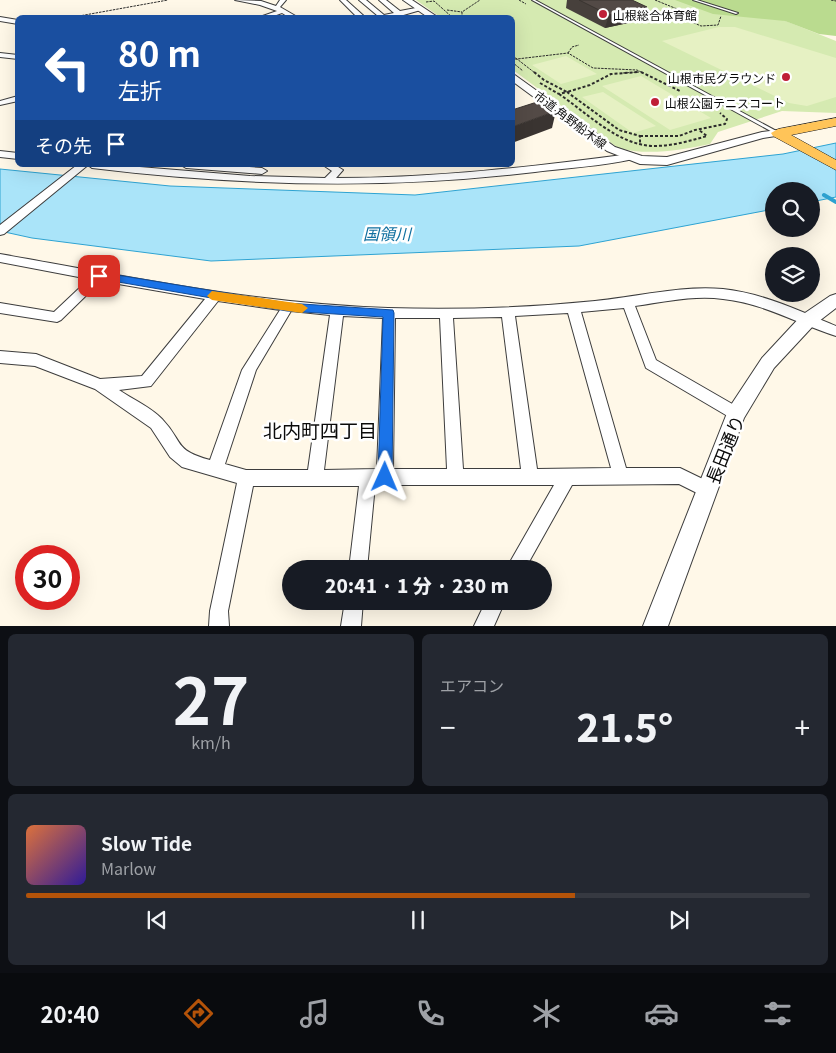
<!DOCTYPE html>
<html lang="ja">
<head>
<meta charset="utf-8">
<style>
	:root { --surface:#171b24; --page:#242831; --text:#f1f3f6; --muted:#9ea1a6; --line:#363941; --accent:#b45309 }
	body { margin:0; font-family:Georgia,"Noto Sans JP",serif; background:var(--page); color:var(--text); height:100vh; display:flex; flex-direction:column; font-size:19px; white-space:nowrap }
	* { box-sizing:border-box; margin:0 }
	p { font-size:16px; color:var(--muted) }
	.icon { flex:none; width:28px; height:28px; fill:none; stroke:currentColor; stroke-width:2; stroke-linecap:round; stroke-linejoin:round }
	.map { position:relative; height:626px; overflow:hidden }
	.drawer { display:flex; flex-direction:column; gap:8px; padding:8px; background:#0d0f14; flex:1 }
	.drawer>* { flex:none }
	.top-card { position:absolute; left:15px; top:15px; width:500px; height:152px; border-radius:8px; box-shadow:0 5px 20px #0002; background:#1a4fa0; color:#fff; overflow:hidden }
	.tools { position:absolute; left:765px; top:182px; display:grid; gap:10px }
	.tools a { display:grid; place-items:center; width:55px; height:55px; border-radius:50%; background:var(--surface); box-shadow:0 5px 20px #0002; font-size:25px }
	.speed { position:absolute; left:15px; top:545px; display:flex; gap:10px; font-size:25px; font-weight:700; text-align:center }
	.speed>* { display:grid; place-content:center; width:65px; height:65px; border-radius:50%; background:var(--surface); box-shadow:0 5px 20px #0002; line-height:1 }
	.speed .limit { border:8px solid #d22; background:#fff; color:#111 }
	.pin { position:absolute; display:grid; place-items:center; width:42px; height:42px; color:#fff; margin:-21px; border-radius:10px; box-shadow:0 2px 8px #0006 }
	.me { position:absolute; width:55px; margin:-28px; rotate:1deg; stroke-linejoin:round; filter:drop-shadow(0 0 4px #0008) }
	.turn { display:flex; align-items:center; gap:18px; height:105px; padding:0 20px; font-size:22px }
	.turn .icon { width:65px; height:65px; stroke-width:2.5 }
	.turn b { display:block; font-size:35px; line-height:42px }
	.then { display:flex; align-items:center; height:48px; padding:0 20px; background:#0003; gap:10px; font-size:19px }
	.big { font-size:38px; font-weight:800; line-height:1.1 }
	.drawer .widget { flex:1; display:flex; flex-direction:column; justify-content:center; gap:8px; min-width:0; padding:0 18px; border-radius:8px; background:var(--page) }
	.drawer .dial { align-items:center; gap:0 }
	.dial b { font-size:65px; line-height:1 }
	.song { display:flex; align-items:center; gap:15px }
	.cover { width:60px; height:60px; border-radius:8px; background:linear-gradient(135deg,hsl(20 70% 55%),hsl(250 70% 35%)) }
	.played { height:5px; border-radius:2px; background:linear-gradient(90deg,var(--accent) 70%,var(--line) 70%) }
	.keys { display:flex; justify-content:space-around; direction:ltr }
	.heat { display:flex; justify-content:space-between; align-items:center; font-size:28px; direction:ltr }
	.drawer .tiles { flex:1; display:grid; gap:8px; grid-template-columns:1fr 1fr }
	.widget:last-child { grid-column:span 2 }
	.trip { position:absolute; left:282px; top:560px; width:270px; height:50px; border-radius:25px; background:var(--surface); box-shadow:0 5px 20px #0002; font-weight:800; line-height:50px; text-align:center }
	.tabs { display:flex; height:80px; justify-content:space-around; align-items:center; background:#090b0e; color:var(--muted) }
	.tabs .icon { width:35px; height:35px }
	.tabs .on { color:var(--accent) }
	.tabs b { font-size:22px; color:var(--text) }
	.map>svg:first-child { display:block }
	.green { fill:#d5eab1 }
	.forest { fill:#badb8f }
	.pitch { fill:#e6f1c3 }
	.water { fill:#aae4f9; stroke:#2ea3d2 }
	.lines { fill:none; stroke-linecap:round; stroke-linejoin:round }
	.stream { stroke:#2ea3d2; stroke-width:4 }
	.service-casing { stroke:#3d3d3d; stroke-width:2 }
	.minor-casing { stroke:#3d3d3d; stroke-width:2 }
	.tertiary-casing { stroke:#3d3d3d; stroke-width:2 }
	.primary-casing { stroke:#1b1b1b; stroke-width:1 }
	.path-far1 { stroke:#2c2c2c; stroke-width:1; stroke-dasharray:2.5 1; stroke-linecap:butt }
	.path { stroke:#2c2c2c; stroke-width:2; stroke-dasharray:3 2; stroke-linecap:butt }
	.service { fill:#fff; fill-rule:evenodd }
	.minor { fill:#fff; fill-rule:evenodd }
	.tertiary { fill:#fff; fill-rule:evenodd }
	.primary { fill:#ffc458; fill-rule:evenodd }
	.wall { fill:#47403c }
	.shaded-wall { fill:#3a3431 }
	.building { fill:#534a46; stroke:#3a3431 }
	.route { fill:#1a73e8; stroke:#114b97 }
	.slow { fill:#f59e0b }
	.poi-dot { fill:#bf1e37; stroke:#fff; stroke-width:2 }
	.labels { text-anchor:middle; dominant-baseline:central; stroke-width:5; stroke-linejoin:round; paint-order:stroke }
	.far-poi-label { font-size:12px; fill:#0a0a0a; stroke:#fff; text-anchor:start }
	.far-street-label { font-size:12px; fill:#0a0a0a; stroke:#fff }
	.water-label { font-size:16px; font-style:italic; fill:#1070a0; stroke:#fff }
	.near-street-label { font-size:18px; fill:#0a0a0a; stroke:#fff }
	.near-neighbourhood-label { font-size:19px; fill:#0a0a0a; stroke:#fff }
</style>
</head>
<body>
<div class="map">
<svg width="836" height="626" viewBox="0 0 836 626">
	<rect width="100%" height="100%" fill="#fff8e8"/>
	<path class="green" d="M416 0H713L773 16 836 41V113L782 111 718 132 710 144C680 150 648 156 618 148L513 70 512 18 440 17Z"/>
	<path class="forest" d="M675 0H836V36L819 34 785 21 713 14Z"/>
	<path class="pitch" d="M719 27H735L836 58V97L807 106 789 103 662 41Z
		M566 56 597 74 561 84 532 65Z
		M641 76 711 118 670 130 602 86Z
		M603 92 656 126 633 133 582 97Z"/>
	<path class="water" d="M836 143V197L811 202V191H774V209L579 246 211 261 32 238 0 231V169L170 186 415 195 783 154Z"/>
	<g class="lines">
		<path class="stream" d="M824 195 836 202"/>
		<defs>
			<path id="service" d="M532 0H535L780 133 776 134Z
				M693 0H697L738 13 736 14Z"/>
			<path id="minor" d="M235 0 261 1 276 6 280 0H286L280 7 299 18H290L282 13 268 18H257L277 11 260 5Z
				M340 0H346L366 18H358Z
				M359 0H366L384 15 394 13 379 0H386L400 11 421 7 424 9 400 16 374 18 378 16Z
				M0 17 18 20V24L0 21Z
				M0 53 18 55V59L0 57Z
				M18 96V101L0 105V101Z
				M0 151 18 153V159L0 157Z
				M630 154 633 155V159C602 166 567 168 535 172 387 190 240 186 92 168L88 165 4 234 0 235V225L77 165H115L250 176 325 178 332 171 323 165H335L343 170 336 178C435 178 532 167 630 154Z
				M181 165H222L262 168 267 171 262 174 186 168Z
				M0 254C129 277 257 304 388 308 457 310 526 308 595 301 637 297 681 285 723 289 762 293 800 311 836 326V336C798 324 763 303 723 299 694 295 664 302 635 306L656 360 741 409 743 414 741 419 736 421 646 368 624 308 581 312 626 468H680L713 484 715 490 713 496 707 498 679 484 572 485 525 569H506L554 485H375L367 569H349L359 486H253L228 611 229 626H209L210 611 237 483 182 467 170 457 151 428 95 389 35 366 0 363V351L36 354 100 379 142 376 205 299 101 281 61 320 57 322 0 313V303L54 312 89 279 0 262ZM218 301 280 310 242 370 210 460C173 450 184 442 162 419 151 407 132 399 119 390L151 386ZM291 311 330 315 308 470H246L225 464 256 370ZM568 313 611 468 537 469 515 316ZM343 316 383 318 377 469 324 470ZM502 317 521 469H463L453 318ZM395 318H440L447 469H393Z
				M345 601H363L361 626H341Z
				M486 601H505L494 626H474Z"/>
			<path id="tertiary" d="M403 0H412L439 18H429Z
				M512 73 615 147 642 156 667 157 762 132 778 130 784 133 782 135 763 138 667 165 640 164 607 151 512 81Z
				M836 294V308L814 325 774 368 744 418 668 626H643L729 408 762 358 802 315 830 296Z"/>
			<path id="primary" d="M836 118V126L791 135 836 160V170L773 136 771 133 778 129Z"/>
		</defs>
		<use href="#service" class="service-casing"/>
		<use href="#minor" class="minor-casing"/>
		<use href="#tertiary" class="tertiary-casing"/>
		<use href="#primary" class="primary-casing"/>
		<path class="path-far1" d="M519 0 526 4
			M655 0 682 11 687 17 685 19 701 26 718 25 721 16
			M831 0 836 1
			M426 2 434 1 453 18
			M447 10 462 12
			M68 18 168 0
			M462 18V12L480 0
			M568 53 572 47 579 45
			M512 56 517 59 568 53 593 68 637 70 643 73
			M512 60 517 59 535 73
			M512 62 523 71
			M623 73 639 72"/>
		<path class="path" d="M534 72 544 80 567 92 590 85 611 74 639 72
			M641 72 680 91
			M540 83 559 94 567 92 619 130 640 136V144
			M559 94C587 113 618 145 653 146 672 146 690 141 707 136L699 130
			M640 136H679L695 130 725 124 727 119 720 113"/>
		<use href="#service" class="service"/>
		<use href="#minor" class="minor"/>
		<use href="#tertiary" class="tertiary"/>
		<use href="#primary" class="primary"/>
	</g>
	<path class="wall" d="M567 0H632L642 20 605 28 566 8Z"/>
	<path class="shaded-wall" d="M647 7 642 20 605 28 609 15Z
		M556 111 552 128 512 143V127Z"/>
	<path class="building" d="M579 0H632L647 7 609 15Z
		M537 102H542L556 111 512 127V110Z"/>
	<path class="route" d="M99 272 287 303 393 310 394 313 392 477 390 482 385 485 380 482 378 477 383 317 287 311 95 278 94 276 95 273Z"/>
	<path class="slow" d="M212 291 302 304 308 308 302 313 212 300 207 296Z"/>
	<g class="poi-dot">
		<circle cx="603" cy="14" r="5"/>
		<circle cx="786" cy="77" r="5"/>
		<circle cx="655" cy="102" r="5"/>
	</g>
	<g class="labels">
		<g class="far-poi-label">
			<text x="613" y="14">山根総合体育館</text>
			<text x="776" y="77" text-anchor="end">山根市民グラウンド</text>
			<text x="665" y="102">山根公園テニスコート</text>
		</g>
		<g class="far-street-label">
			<text transform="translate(571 119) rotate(37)">市道 角野船木線</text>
		</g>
		<g class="water-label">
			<text x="387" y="233">国領川</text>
		</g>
		<g class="near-street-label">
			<text transform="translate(724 449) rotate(-68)">長田通り</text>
		</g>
		<g class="near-neighbourhood-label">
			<text x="320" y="429">北内町四丁目</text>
		</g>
	</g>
</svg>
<div class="tools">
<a><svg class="icon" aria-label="search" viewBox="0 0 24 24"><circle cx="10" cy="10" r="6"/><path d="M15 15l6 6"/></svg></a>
<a><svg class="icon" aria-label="layers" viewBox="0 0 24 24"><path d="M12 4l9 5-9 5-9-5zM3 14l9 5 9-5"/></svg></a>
</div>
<div class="speed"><div class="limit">30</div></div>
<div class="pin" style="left:99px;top:276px;background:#d93025"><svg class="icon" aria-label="arrive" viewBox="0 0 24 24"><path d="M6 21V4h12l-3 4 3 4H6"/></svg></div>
<svg class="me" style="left:385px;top:477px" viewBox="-20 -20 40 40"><path d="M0-17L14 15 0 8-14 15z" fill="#1a73e8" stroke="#fff" stroke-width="4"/></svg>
<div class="trip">20:41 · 1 分 · 230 m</div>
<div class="top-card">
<div class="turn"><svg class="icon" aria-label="left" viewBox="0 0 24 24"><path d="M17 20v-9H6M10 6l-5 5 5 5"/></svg><div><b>80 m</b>左折</div></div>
<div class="then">その先<svg class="icon" aria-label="arrive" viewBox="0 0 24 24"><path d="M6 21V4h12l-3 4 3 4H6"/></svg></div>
</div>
</div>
<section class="drawer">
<div class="tiles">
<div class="widget dial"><b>27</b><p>km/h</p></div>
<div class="widget"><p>エアコン</p>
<div class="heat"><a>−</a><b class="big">21.5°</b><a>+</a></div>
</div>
<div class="widget">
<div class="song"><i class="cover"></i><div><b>Slow Tide</b><p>Marlow</p></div></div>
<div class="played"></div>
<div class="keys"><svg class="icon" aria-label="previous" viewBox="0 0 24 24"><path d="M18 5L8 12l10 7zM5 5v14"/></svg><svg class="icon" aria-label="pause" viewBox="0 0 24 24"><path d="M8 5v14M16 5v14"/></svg><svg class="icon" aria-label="next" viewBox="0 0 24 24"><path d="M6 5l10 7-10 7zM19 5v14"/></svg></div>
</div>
</div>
</section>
<nav class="tabs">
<b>20:40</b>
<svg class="icon on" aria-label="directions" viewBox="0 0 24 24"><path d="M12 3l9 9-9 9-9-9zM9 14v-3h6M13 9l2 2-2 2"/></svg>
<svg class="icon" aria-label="music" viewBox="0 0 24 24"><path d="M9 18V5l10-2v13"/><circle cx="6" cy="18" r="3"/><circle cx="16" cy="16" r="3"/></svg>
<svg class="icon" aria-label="phone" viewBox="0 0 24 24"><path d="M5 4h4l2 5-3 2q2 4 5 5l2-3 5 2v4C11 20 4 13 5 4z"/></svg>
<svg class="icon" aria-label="climate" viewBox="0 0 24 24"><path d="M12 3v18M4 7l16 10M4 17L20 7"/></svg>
<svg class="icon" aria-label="car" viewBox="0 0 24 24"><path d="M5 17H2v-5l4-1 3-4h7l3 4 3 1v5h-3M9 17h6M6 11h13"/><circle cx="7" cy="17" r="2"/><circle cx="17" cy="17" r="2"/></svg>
<svg class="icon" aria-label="filters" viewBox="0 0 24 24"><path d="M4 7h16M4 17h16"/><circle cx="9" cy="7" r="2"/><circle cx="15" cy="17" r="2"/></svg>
</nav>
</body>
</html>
